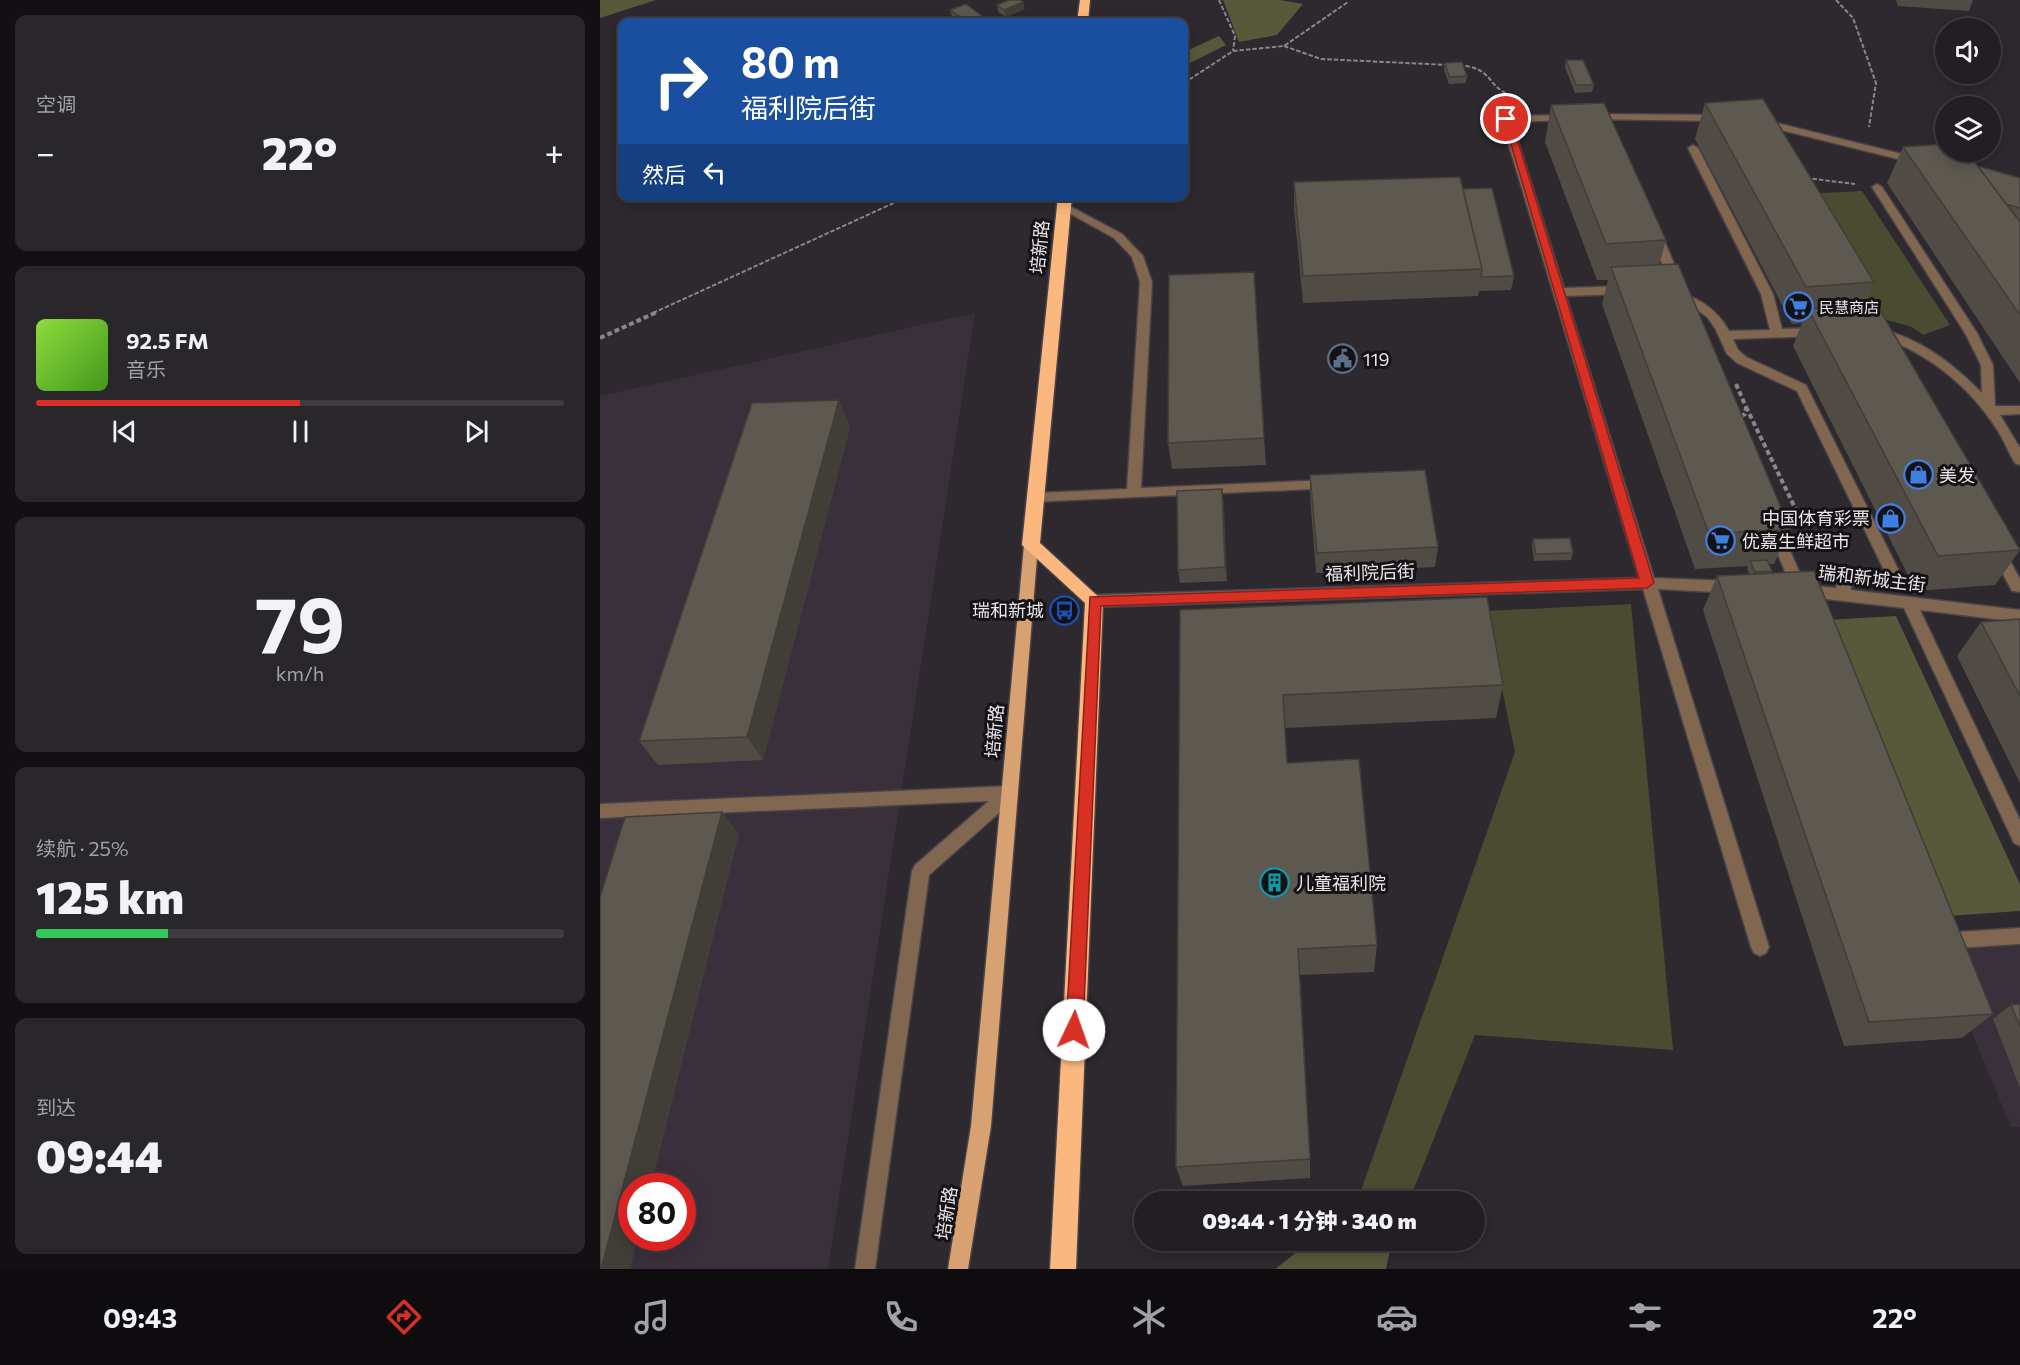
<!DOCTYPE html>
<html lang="zh">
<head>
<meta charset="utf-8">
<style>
	:root { --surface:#221e23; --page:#2a272b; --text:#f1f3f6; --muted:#a2a2a6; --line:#3f3c41; --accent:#d93025 }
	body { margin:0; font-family:Commissioner,"Noto Sans SC",sans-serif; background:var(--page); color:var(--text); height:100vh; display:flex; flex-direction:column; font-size:22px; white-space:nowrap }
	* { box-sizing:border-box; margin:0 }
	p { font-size:20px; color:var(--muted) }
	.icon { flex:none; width:33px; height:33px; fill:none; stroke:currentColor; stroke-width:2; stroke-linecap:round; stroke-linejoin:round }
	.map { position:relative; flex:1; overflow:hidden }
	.panel { display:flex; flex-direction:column; gap:15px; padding:15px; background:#131013; width:600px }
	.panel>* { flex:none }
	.hud { position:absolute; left:18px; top:18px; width:570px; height:183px; border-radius:12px; box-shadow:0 3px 15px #0003,0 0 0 2px var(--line); background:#1a4fa0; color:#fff; overflow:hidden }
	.buttons { position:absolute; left:1335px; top:18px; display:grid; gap:12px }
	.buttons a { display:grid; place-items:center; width:66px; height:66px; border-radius:50%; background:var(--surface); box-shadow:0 3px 15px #0003,0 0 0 2px var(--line); font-size:30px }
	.speed { position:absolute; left:18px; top:1173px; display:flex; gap:12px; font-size:30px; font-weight:700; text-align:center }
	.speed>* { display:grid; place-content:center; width:78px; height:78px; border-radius:50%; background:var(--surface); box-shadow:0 3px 15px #0003,0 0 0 2px var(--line); line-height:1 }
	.speed .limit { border:9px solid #d22; background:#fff; color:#111 }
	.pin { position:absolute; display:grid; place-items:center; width:51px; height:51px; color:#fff; margin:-26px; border:3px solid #fff; border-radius:50%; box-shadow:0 2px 6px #0007 }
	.me { position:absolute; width:66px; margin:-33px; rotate:3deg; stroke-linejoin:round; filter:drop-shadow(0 0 4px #0008) }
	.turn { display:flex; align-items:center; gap:21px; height:126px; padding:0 24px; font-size:27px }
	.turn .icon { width:78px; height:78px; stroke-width:2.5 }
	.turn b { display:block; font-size:42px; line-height:51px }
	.then { display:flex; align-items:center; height:57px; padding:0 24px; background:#0003; gap:12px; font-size:22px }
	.big { font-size:45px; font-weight:800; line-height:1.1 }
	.panel .card { flex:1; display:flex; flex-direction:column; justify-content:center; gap:9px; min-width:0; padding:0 21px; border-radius:12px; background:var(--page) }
	.panel .dial { align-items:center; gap:0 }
	.dial b { font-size:78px; line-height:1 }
	.song { display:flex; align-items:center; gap:18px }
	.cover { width:72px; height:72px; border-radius:9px; background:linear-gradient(135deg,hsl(90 70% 55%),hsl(100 70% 35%)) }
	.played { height:6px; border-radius:3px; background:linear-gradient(90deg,var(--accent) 50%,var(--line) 50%) }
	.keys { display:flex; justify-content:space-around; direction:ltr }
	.heat { display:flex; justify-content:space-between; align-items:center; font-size:33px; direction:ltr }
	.charge { height:9px; border-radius:4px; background:linear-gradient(90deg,#34c759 25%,var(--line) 0) }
	.trip { position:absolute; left:534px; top:1191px; width:351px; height:60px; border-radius:30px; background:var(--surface); box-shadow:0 3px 15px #0003,0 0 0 2px var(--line); font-weight:800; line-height:60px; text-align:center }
	.tabs { display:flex; height:96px; justify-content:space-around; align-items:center; background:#0e0c0e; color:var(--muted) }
	.tabs .icon { width:42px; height:42px }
	.tabs .selected { color:var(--accent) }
	.tabs b { font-size:27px; color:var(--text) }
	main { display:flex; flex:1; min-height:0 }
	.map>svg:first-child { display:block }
	.built { fill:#3a303b; fill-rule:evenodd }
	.green { fill:#4a4c31 }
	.forest { fill:#56593a }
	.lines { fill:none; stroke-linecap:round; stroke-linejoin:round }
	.minor-casing { stroke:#484349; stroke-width:3 }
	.major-casing { stroke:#484349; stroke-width:3 }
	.highway-casing { stroke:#484349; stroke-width:3 }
	.path-far1 { stroke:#8a858b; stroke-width:2; stroke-dasharray:4.5 2; stroke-linecap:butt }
	.path { stroke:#8a858b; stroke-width:4; stroke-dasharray:5 3; stroke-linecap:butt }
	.minor { fill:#816650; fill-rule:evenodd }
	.major { fill:#d8a171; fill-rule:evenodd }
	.highway { fill:#fbb87e; fill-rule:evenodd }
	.wall { fill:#504c45 }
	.shaded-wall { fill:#413e38 }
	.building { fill:#5d5850; stroke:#413e38; stroke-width:1.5 }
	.route { fill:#d93025; stroke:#8d1f18; stroke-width:1.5 }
	.labels { text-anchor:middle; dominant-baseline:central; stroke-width:6; stroke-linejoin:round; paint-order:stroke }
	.far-poi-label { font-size:15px; fill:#eae6eb; stroke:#151215; text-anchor:start }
	.street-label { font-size:18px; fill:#eae6eb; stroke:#151215 }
	.poi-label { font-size:18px; fill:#eae6eb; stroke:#151215; text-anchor:start }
</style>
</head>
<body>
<main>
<section class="panel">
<div class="card"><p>空调</p>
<div class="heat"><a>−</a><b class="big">22°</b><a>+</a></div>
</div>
<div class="card">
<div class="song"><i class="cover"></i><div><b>92.5 FM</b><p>音乐</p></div></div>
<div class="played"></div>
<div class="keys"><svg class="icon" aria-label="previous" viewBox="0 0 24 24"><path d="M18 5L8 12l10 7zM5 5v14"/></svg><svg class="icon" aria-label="pause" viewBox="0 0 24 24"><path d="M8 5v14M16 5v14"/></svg><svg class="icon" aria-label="next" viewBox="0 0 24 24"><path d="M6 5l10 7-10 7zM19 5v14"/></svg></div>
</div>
<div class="card dial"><b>79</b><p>km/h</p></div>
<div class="card"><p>续航 · 25%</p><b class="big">125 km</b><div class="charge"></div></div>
<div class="card"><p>到达</p><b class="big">09:44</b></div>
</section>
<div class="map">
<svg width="1420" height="1269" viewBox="0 0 1420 1269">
	<rect width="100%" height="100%" fill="#2e282f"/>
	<path class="built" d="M375 313 228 1269H0V396ZM32 1186H82V1238H32Z
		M1420 941V1127H1411L1337 948Z"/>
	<path class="green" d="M1262 191 1350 325 1323 335 1312 327 1276 317 1202 194Z
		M1031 604 1073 1050 875 1035 809 1201 757 1202 915 752 886 611Z"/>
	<path class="forest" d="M0 0H56L0 18Z
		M623 0H680L703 4 677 35 639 42Z
		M619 36 626 45 584 66V52Z
		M1296 616 1420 884V911L1347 916 1226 620Z
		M711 1241H783L790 1250 786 1269H675Z"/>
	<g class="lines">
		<defs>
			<path id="minor" d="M990 114 1119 115 1124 118 1119 121 986 119 985 117Z
				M966 115 971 118 970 120 912 122 964 288 1026 286 1032 290 1026 294 966 296 1054 578 1133 581 1140 587 1133 593 1058 589 1169 947 1166 953 1160 956 1154 953 1151 947 1043 589 494 607 487 601 494 595 1039 578 901 119 906 116Z
				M1161 119 1322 159 1323 161 1318 164 1157 124V120Z
				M1093 145 1098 148 1173 294 1182 329 1218 328 1224 332 1218 336 1133 339 1138 350 1146 357 1206 385 1302 577 1295 583 1251 586V590L1420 610V622L1320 610 1420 820V846L1414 843 1304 608 1200 596 1193 590 1167 529 1169 525H1179L1205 585 1236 588 1240 577 1285 572 1197 391 1137 363 1127 354 1115 328 1107 317 1095 308 1070 295 1076 291C1099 298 1117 309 1129 331L1170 330 1161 294 1088 148Z
				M1277 184 1282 187 1377 333 1393 365 1395 406H1420V414L1400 415 1420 448V465L1415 463C1409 453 1404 441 1398 431 1370 386 1324 349 1273 335L1271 332 1277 328C1320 338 1351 362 1382 393L1381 365 1365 333 1272 187Z
				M464 203 522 234 543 256 552 282 541 488 729 480 736 485 734 488 431 502 429 498 431 494 436 493 527 489 540 282 532 257 514 238 460 208 458 206Z
				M1056 232 1062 235 1077 271 1075 274H1067L1065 271 1050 235Z
				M1398 547 1403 548 1420 579V592L1412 591 1391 552Z
				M410 786 416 788 418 793 416 798 329 875 275 1269H255L312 871 315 865 389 801 0 818V804Z
				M1420 928V944L1342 949 1336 947 1333 941 1336 935 1342 933Z"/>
			<path id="major" d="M431 540 438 545 391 1126 368 1269H348L371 1126 424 545Z"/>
			<path id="highway" d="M480 0H490L488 22H477Z
				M458 196H472L440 543 503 601 476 1269H450L485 603 422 545Z"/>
		</defs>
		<use href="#minor" class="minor-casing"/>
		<use href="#major" class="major-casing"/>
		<use href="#highway" class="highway-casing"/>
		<path class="path-far1" d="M619 0 635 36 633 51
			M1236 0 1253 18 1276 83 1269 127
			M684 46 721 59 849 65
			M859 65C894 68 886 86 910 95
			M584 83 633 51 684 46 748 2
			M1206 178 1255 184
			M53 313 309 196"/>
		<path class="path" d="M0 338 57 312
			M1136 384 1146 407 1145 414 1140 417
			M1146 407 1201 520"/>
		<use href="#minor" class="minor"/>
		<use href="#major" class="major"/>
		<use href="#highway" class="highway"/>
	</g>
	<path class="wall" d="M1296 0H1373L1369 11 1298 6Z
		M397 5 425 9 406 17 398 12Z
		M350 10 387 22H360L352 17Z
		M966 60 994 85 992 92 975 93 965 67Z
		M845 63 867 76 866 83 849 84 844 70Z
		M1105 103 1274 282 1264 306 1420 550 1395 585 1316 591 1193 346 1202 323 1192 324 1095 139Z
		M951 105 1066 240 1059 265 1190 529 1174 564H1169L1172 571 1171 573 1393 1014 1362 1038 1244 1046 1103 610 1117 576 1149 574 1147 568 1148 566 1095 569 1002 304 1008 280H997L945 142Z
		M1303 147 1378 166 1420 178V383L1287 183Z
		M694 182 863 189 914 276 911 290 879 291 878 296 703 303 694 209Z
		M250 427 163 760 58 765 39 741Z
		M664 438 666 465 572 469 568 443Z
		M710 475 838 547 835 567 716 573 710 496Z
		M622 489 627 581 580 583 578 570Z
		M933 539 973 553 971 560 934 561 932 546Z
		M580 610 903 685 896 718 685 728 687 763 777 945 774 972 700 975 710 1159V1178L583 1186 576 1167Z
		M1420 619V783L1357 656 1381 622Z
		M1420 1004V1088L1393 1019 1411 1005Z"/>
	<path class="shaded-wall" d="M423 2 425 9 406 17 404 10Z
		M386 19 387 22H377Z
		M239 400 250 427 163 760 147 737Z
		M622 489 624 503 627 581 625 567Z
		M122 812 139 834 51 1186H32V1238H38L30 1269H1Z"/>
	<path class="building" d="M409 0H420L423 2 404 10 397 5Z
		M366 4 386 19 377 22H368L350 10Z
		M966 60H983L994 85H976Z
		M862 62 867 76 849 77 845 63Z
		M1163 99 1274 282 1206 287 1105 103Z
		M1004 103 1066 240 1006 244 951 105Z
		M1346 144V152H1367L1420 222V315L1303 147Z
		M1378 166 1420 178V208L1406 204Z
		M860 177 882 269 703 276 694 182Z
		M892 188 914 276 881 277 882 269 863 189Z
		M1078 264 1190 529 1109 534 1011 267Z
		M654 272 664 438 568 443 569 275Z
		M1277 305 1420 550 1338 556 1208 309Z
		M239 400 147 737 39 741 152 403Z
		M825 470 838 547 717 553 710 475Z
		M622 489 625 567 578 570 577 491Z
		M970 538 973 553 936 554 933 539Z
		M1167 560 1172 571 1155 572 1150 561Z
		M1214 571 1393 1014 1269 1022 1117 576Z
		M887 597 903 685 683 695 687 763 759 759 777 945 698 949 710 1159 576 1167 580 610Z
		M1420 619V696L1381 622Z
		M122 812 1 1269H0V897L25 817Z
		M1420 1004V1027L1411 1005Z"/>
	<path class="route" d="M903 117 911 119 1054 583 1047 588 501 606 483 1030 480 1036 474 1039 468 1036 466 1030 490 597 1039 578Z"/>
	<defs>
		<symbol id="supermarket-ring" viewBox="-11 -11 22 22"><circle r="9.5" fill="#151215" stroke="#3f7fe0" stroke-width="1.5"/><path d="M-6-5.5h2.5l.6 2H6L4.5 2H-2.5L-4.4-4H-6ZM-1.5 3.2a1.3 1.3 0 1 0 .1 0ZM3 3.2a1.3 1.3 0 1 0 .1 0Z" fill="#3f7fe0"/></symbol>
		<symbol id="civic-ring" viewBox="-11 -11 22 22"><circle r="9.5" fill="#151215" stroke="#5c6f8a" stroke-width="1.5"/><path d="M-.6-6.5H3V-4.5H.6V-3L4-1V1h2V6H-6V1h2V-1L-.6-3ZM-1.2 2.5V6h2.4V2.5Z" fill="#5c6f8a"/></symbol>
		<symbol id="shop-ring" viewBox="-11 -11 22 22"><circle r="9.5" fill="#151215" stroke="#3f7fe0" stroke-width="1.5"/><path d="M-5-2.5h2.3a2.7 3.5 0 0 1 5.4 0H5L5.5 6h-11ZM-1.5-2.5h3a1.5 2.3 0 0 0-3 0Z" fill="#3f7fe0"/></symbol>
		<symbol id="bus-ring" viewBox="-11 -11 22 22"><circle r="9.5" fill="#151215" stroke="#1a4fb4" stroke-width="1.5"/><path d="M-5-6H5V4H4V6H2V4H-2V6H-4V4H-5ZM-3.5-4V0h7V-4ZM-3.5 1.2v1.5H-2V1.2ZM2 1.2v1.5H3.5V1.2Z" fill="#1a4fb4"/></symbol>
		<symbol id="building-ring" viewBox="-11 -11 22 22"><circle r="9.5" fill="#151215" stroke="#0f9aa8" stroke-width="1.5"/><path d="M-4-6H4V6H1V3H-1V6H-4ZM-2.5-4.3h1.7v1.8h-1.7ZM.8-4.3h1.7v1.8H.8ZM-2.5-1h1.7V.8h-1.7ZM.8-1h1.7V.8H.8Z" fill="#0f9aa8"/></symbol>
	</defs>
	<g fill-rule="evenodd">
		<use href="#supermarket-ring" x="1182" y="290" width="33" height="33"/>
		<use href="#civic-ring" x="726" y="342" width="33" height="33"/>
		<use href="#shop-ring" x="1302" y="458" width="33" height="33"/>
		<use href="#shop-ring" x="1274" y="502" width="33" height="33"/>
		<use href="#supermarket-ring" x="1104" y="524" width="33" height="33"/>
		<use href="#bus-ring" x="448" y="594" width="33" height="33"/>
		<use href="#building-ring" x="658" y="866" width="33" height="33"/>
	</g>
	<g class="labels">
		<g class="far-poi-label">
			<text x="1219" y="307">民慧商店</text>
		</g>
		<g class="street-label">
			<text transform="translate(439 247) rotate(-84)">培新路</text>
			<text transform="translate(770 572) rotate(-2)">福利院后街</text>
			<text transform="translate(1272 578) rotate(7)">瑞和新城主街</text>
			<text transform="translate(394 731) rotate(-85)">培新路</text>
			<text transform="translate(346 1213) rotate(-81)">培新路</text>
		</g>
		<g class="poi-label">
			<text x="763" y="359">119</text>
			<text x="1339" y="475">美发</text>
			<text x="1270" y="518" text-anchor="end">中国体育彩票</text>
			<text x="1142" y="541">优嘉生鲜超市</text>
			<text x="444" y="610" text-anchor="end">瑞和新城</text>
			<text x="696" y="883">儿童福利院</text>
		</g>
	</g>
</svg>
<div class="buttons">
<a><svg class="icon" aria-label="sound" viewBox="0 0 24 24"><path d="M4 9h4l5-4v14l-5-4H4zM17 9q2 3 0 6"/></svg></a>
<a><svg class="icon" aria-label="layers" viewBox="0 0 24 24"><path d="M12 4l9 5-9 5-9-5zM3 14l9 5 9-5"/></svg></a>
</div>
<div class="speed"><div class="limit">80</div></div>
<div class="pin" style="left:906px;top:119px;background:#d93025"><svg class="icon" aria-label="arrive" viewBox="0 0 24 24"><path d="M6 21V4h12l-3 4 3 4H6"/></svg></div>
<svg class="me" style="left:474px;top:1030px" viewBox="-20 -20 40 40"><circle r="19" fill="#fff"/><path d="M0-13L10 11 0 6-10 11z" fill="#d93025"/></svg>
<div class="trip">09:44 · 1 分钟 · 340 m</div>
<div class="hud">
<div class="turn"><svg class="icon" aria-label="right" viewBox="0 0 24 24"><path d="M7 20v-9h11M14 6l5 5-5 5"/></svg><div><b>80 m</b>福利院后街</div></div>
<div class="then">然后<svg class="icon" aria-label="left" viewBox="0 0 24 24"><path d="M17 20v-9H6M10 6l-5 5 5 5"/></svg></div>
</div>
</div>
</main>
<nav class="tabs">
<b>09:43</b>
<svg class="icon selected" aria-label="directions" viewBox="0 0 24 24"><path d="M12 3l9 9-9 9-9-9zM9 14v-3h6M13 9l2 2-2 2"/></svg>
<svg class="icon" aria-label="music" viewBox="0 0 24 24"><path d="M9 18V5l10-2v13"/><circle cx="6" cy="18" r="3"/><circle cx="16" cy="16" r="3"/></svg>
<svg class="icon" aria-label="phone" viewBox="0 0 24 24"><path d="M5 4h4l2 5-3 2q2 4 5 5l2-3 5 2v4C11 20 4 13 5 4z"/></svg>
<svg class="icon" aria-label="climate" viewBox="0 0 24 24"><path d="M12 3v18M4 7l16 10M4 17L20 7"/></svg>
<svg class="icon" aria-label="car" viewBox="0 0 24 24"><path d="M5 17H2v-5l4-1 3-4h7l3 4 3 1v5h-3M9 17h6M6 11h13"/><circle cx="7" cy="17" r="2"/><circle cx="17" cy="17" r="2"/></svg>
<svg class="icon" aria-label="filters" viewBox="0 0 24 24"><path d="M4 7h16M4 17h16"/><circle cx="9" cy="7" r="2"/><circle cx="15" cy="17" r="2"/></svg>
<b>22°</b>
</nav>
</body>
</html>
